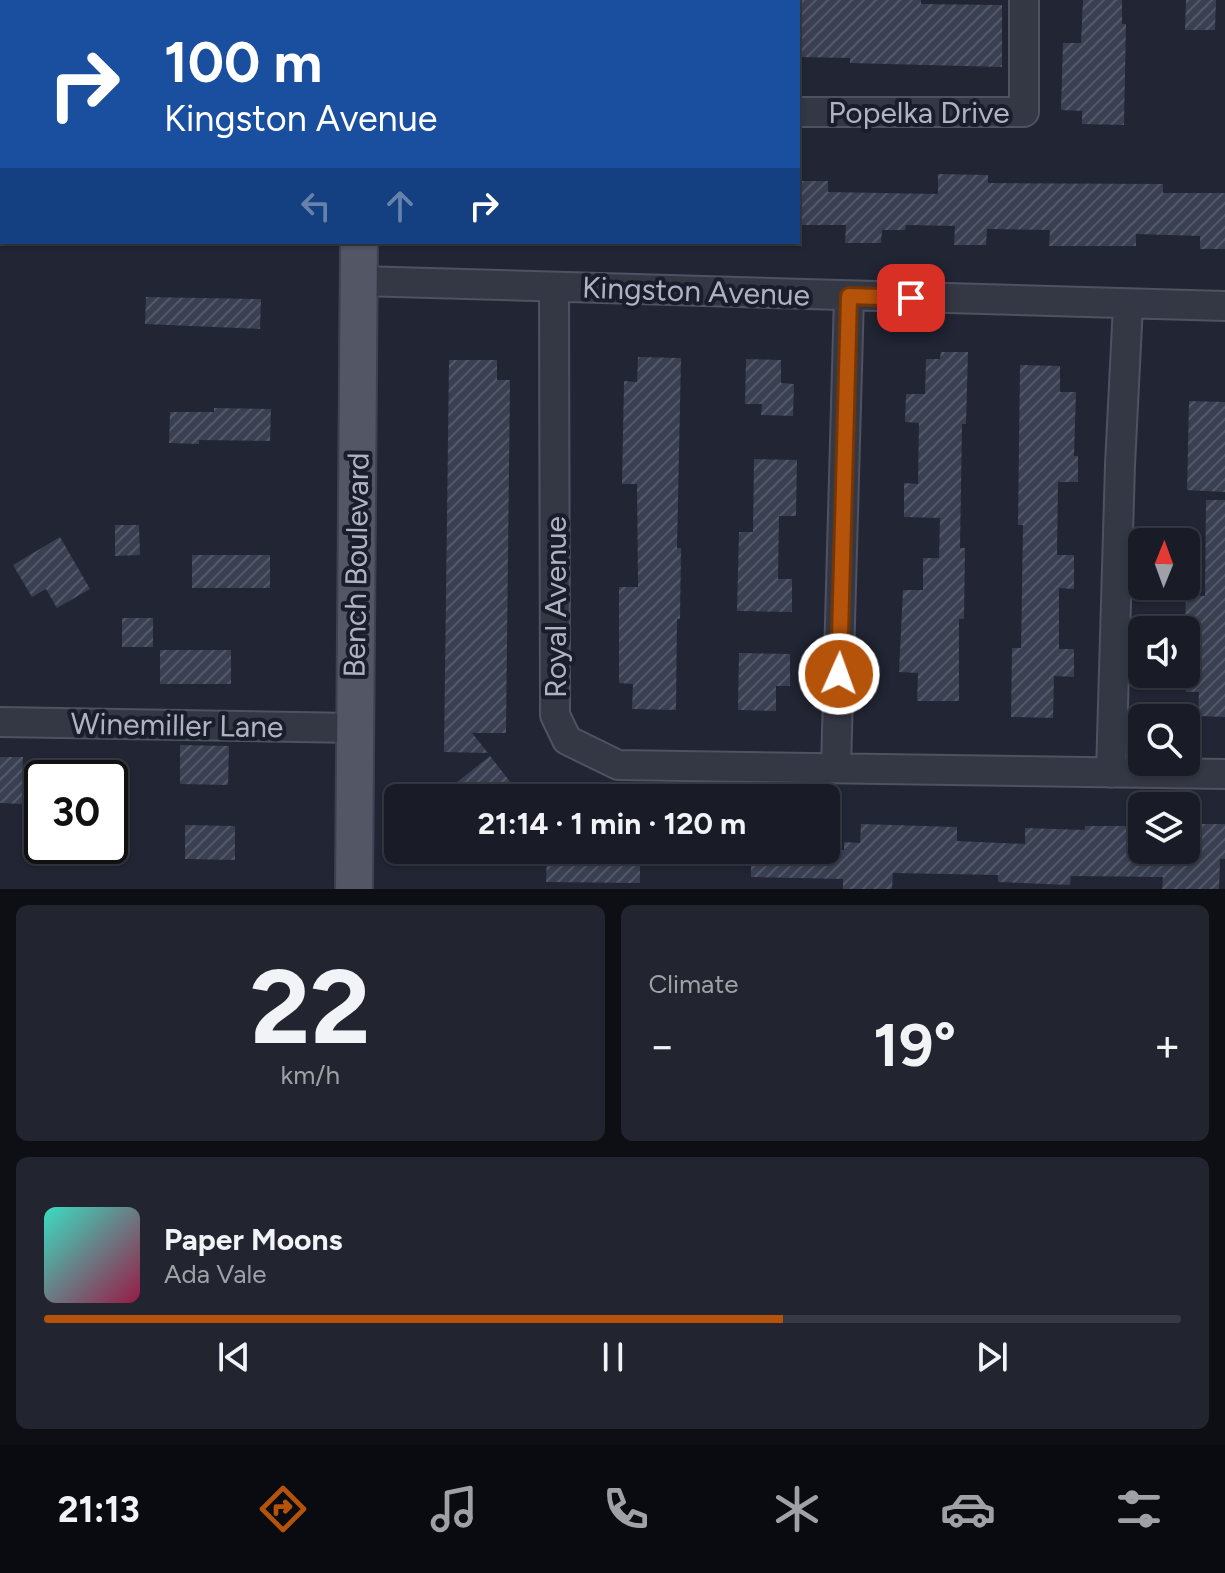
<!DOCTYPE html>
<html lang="en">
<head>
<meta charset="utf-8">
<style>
	:root { --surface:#191c27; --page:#22252f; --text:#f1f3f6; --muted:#9fa1a7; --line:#373a44; --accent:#b45309 }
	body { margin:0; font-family:Figtree,sans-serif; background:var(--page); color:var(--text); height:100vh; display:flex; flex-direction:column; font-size:30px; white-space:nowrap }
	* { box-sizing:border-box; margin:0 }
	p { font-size:26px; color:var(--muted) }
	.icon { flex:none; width:44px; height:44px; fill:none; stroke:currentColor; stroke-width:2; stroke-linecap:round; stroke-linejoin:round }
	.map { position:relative; height:889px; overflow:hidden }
	.panel { display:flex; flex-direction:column; gap:16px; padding:16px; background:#0e0f15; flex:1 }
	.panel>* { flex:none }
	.banner { position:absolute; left:0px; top:0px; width:800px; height:244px; box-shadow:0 2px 6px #0004,0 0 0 2px var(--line); background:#1a4fa0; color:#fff; overflow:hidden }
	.needle { width:52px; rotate:1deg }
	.buttons { position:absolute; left:1128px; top:528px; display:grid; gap:16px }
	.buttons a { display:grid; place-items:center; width:72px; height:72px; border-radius:12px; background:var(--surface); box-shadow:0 2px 6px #0004,0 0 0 2px var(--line); font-size:40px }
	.speed { position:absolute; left:24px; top:760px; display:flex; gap:16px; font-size:40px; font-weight:700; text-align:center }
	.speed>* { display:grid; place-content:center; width:104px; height:104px; border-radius:50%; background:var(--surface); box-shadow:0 2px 6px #0004,0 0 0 2px var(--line); line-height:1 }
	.speed .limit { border:4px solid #111; border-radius:12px; background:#fff; color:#111 }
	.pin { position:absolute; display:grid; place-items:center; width:68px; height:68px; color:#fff; margin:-34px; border-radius:16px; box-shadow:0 4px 12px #0006 }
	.me { position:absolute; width:88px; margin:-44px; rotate:2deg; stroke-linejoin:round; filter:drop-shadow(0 0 6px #0008) }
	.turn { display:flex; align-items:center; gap:28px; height:168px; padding:0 32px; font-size:36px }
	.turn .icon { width:104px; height:104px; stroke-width:2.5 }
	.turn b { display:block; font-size:56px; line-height:68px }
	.lanes { display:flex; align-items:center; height:76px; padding:0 32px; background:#0003; justify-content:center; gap:40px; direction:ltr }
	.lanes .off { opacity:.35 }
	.big { font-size:60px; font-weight:700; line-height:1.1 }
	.panel .card { flex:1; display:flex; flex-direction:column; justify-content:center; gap:12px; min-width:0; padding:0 28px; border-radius:12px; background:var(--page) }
	.panel .dial { align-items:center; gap:0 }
	.dial b { font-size:104px; line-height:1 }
	.song { display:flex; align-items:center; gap:24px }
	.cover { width:96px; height:96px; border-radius:12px; background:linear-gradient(135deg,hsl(170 70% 55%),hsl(340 70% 35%)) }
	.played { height:8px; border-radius:4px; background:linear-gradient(90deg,var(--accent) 65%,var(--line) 65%) }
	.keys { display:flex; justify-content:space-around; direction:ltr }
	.heat { display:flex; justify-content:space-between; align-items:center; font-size:44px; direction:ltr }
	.panel .tiles { flex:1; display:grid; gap:16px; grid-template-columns:1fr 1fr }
	.card:last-child { grid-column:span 2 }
	.trip { position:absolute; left:384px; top:784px; width:456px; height:80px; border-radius:12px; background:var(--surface); box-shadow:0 2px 6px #0004,0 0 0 2px var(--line); font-weight:700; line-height:80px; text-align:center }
	.dock { display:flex; height:128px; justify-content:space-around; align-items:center; background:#0a0b10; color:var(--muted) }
	.dock .icon { width:56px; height:56px }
	.dock .on { color:var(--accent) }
	.dock b { font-size:36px; color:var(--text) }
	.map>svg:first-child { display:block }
	.building { fill:url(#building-hatch) }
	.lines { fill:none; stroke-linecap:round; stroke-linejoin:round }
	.minor-casing { stroke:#4f5260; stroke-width:32 }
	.major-casing { stroke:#3e414f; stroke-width:40 }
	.minor { stroke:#343845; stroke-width:28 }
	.major { stroke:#525665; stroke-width:36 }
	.route-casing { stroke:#753606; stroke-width:20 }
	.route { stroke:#b45309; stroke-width:14 }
	.labels { text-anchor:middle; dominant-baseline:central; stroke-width:8; stroke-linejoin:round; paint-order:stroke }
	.street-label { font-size:30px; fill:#aeb2c2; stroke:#1a1d2a }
</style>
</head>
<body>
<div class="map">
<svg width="1225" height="889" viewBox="0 0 1225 889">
	<defs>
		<pattern id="building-hatch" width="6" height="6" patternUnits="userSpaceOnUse" patternTransform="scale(2)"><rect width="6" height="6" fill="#3a4052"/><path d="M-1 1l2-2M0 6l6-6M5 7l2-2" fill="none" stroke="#545969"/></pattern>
	</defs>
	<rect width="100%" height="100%" fill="#212534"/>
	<path class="building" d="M798 0H921V4L1002 5V67L850 63V58L798 57Z
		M1083 0H1122V24H1126L1124 125 1082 124V111L1061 110 1063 43H1081Z
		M1186 0H1216L1215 30H1185Z
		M938 174 988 175V183L1163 184V193H1225V249H1200V236L1136 234V246H1049L1050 230 987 229 986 245H954L955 226 906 225 905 230H882L881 243H845L846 225H798V181H828V192L938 194Z
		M146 297 261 299 260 329 145 324Z
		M941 352H968L966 424H962L960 548H965L964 619H959V701H917L918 673 899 672 903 590H923V558H939L940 518 904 517V483L918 484 919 423 905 422 906 394H925L926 359H940Z
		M638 357 681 358 677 548H681L680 619H677L676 710 632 709 633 684 619 683V587H638L637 484H622L624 381 637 382Z
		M746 359 781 360V383L794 384 793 416 761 415 762 404H745Z
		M449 360H497V380H510L506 733H472L488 753 444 752Z
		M1020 365 1060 366V392H1076L1074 456H1078V482H1058L1057 555H1074V589L1059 588V649H1074V677L1054 676 1053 718 1011 717 1012 648H1021L1023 525H1018Z
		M1189 401 1225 402V492L1187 490Z
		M214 408 271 409 270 441 199 440V444L169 443 170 412H214Z
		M754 459 797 460 796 516H779L778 579H792V612L737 611 739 532H753Z
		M1206 500H1225V717L1198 716 1199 692H1186L1188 625H1185L1186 595 1205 596Z
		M115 525H139L140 555 115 556Z
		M60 537 90 589 57 608 46 589 32 597 13 565Z
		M192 555H270V588H192Z
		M122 618H153V647H122Z
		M160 650H231V684H160Z
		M739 653 790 654V686H776V711L738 710Z
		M180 745 229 746 228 785 180 784Z
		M490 756 523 798H437Z
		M0 757H23L22 804 0 803Z
		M861 824 957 827V841L1025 844V828L1085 830V826H1126V838H1142V850H1186V842H1193L1194 824H1225V859H1220L1219 889H1162L1163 877 1071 876 1070 885 998 882V875L893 873 892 889H843V879L751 877V850H844V842L860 843Z
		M185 825 235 826V860L185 859Z
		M547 850H640V883L546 882Z"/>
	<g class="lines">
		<defs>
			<path id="minor" d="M546 2V0
				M798 112H1024V0
				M359 281 1225 306
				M554 287 555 715 567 740 618 765 1225 774
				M0 722 355 728
				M836 768 849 296
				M1111 773 1120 465 1128 305"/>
			<path id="major" d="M355 0V2
				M354 889 359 242"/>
		</defs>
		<use href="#minor" class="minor-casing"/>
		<use href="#major" class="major-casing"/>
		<use href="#minor" class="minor"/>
		<use href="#major" class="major"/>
	</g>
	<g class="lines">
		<defs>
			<path id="route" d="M839 674 849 296 911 298"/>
		</defs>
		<use href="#route" class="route-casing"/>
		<use href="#route" class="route"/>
	</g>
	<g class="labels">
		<g class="street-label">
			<text x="919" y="112">Popelka Drive</text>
			<text transform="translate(696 291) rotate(2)">Kingston Avenue</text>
			<text transform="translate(356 565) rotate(-89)">Bench Boulevard</text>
			<text transform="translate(555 607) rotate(-90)">Royal Avenue</text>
			<text transform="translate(177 725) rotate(1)">Winemiller Lane</text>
		</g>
	</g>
</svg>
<div class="buttons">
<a><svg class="needle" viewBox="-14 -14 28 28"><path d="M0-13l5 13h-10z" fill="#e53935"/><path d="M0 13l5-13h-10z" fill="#9fa1a7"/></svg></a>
<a><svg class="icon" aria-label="sound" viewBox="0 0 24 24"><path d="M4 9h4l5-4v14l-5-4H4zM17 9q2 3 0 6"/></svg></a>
<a><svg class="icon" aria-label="search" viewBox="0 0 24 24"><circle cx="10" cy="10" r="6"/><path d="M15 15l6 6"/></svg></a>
<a><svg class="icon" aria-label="layers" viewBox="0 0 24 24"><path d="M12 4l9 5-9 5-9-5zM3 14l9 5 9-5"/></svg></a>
</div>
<div class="speed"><div class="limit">30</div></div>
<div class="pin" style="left:911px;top:298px;background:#d93025"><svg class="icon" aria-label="arrive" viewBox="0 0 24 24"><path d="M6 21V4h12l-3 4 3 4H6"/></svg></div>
<svg class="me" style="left:839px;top:674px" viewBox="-20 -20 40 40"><circle r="17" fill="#b45309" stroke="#fff" stroke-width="3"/><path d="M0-11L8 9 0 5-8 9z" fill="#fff"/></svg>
<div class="trip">21:14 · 1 min · 120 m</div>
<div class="banner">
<div class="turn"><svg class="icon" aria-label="right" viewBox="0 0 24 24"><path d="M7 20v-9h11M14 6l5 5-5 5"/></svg><div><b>100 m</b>Kingston Avenue</div></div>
<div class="lanes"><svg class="icon off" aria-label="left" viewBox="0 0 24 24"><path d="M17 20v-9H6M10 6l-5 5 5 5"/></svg><svg class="icon off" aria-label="ahead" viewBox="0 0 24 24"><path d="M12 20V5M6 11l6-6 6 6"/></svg><svg class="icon" aria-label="right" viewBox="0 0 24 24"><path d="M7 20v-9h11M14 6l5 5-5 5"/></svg></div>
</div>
</div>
<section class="panel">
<div class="tiles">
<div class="card dial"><b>22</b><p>km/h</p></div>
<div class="card"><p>Climate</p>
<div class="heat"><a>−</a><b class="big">19°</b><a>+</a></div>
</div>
<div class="card">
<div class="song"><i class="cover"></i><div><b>Paper Moons</b><p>Ada Vale</p></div></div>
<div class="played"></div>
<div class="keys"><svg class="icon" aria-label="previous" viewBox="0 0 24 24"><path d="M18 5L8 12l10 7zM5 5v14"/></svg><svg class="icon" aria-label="pause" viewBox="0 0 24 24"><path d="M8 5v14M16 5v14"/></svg><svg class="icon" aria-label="next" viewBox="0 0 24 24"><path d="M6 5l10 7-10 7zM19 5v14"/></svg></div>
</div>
</div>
</section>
<nav class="dock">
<b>21:13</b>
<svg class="icon on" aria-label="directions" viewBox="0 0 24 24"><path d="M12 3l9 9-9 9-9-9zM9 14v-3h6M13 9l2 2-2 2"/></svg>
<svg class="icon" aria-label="music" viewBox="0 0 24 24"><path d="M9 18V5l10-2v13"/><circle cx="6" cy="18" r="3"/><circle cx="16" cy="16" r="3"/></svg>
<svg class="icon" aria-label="phone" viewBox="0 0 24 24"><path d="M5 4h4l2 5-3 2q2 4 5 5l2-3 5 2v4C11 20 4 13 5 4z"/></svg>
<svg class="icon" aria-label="climate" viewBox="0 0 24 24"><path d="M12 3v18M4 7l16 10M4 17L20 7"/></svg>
<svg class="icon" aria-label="car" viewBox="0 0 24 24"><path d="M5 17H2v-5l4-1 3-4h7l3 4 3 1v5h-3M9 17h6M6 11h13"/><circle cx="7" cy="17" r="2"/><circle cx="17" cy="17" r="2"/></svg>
<svg class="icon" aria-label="filters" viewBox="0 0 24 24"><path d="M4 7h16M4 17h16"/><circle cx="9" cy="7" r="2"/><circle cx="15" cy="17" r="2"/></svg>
</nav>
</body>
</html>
